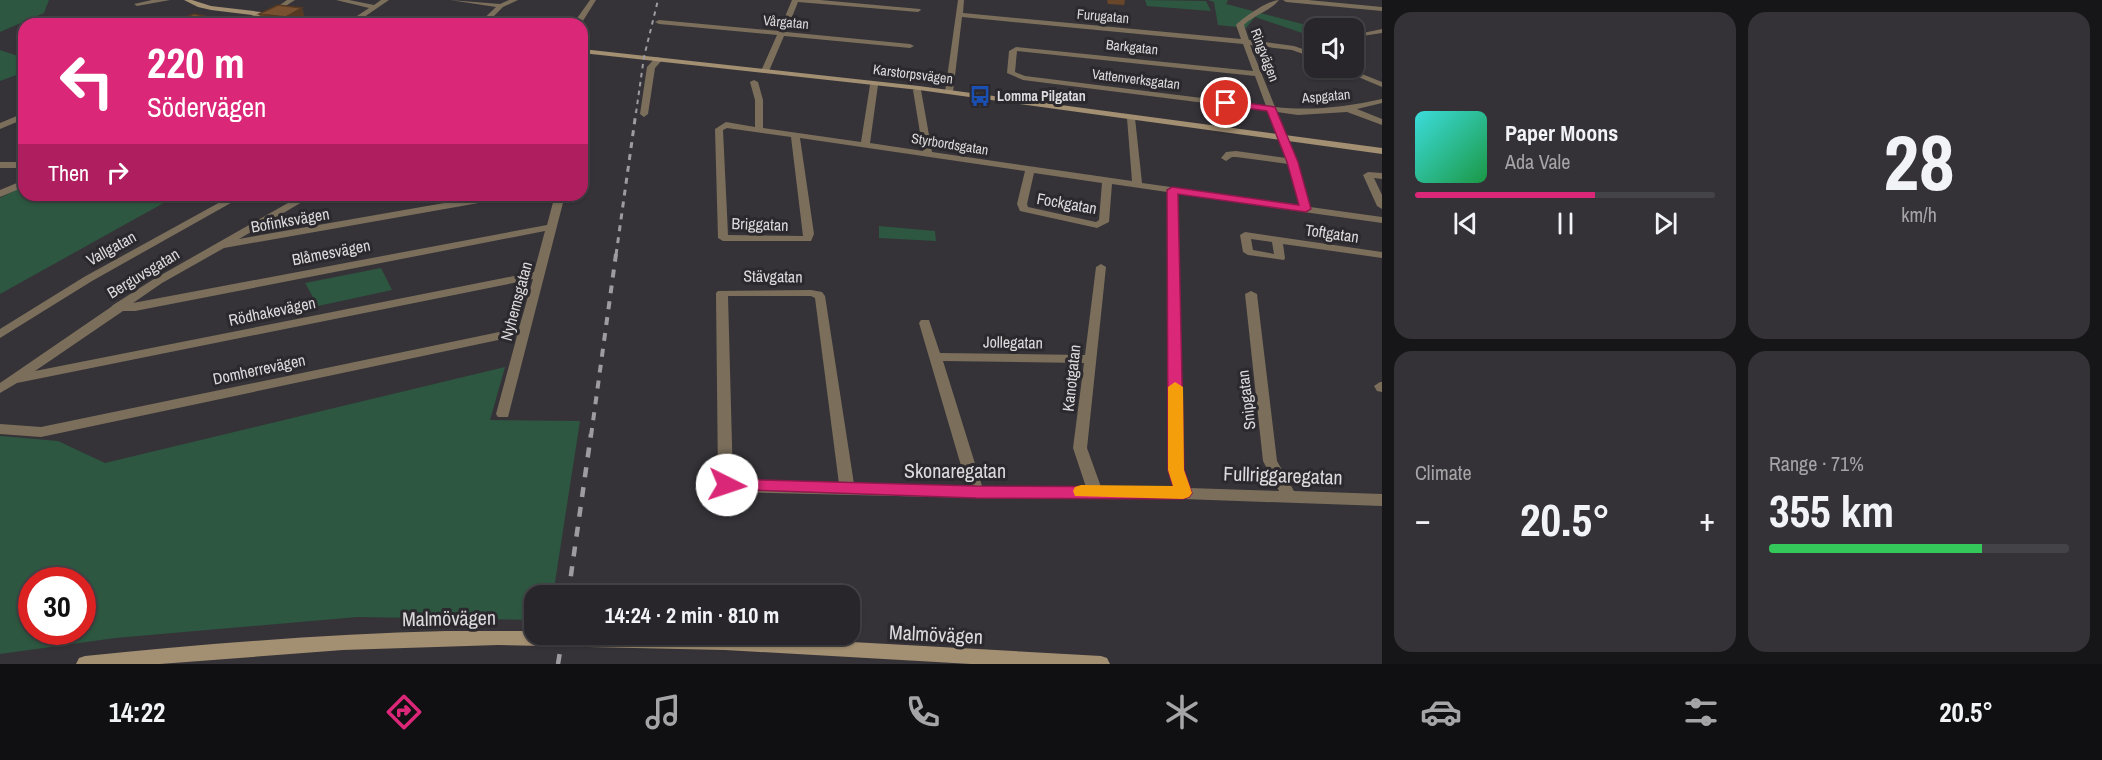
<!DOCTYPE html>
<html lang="en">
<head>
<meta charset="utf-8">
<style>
	:root { --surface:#28262a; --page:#343236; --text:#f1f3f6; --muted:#a5a5a8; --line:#444347; --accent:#db2777 }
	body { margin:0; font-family:"Archivo Narrow",sans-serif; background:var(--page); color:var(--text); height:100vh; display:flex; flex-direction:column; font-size:22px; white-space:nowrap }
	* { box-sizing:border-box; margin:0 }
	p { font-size:20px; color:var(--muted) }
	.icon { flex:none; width:33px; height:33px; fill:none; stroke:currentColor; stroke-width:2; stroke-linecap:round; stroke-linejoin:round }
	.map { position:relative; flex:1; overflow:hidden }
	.details { display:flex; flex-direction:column; gap:12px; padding:12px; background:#161517; width:720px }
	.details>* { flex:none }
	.top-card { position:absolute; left:18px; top:18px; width:570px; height:183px; border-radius:18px; box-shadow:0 2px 4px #0004,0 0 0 2px var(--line); background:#db2777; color:#fff; overflow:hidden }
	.buttons { position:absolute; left:1304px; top:18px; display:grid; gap:12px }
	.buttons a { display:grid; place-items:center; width:60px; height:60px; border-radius:12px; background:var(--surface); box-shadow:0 2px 4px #0004,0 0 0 2px var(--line); font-size:30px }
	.speed { position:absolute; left:18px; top:567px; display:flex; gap:12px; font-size:30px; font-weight:700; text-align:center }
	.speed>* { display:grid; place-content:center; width:78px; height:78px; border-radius:50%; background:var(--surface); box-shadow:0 2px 4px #0004,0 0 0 2px var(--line); line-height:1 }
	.speed .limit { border:9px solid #d22; background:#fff; color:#111 }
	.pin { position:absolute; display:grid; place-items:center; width:51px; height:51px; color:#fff; margin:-26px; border:3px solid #fff; border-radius:50%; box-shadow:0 2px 6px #0007 }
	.me { position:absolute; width:66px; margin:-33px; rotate:94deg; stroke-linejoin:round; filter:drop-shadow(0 0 4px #0008) }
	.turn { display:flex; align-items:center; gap:21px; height:126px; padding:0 30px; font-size:27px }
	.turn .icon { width:78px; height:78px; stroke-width:2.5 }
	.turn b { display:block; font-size:42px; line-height:51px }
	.then { display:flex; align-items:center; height:57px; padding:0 30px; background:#0003; gap:12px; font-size:22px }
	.big { font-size:45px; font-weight:700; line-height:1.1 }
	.details .card { flex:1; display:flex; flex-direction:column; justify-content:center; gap:9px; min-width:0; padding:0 21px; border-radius:18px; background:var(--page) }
	.details .dial { align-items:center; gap:0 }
	.dial b { font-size:78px; line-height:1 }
	.song { display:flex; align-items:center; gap:18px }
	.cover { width:72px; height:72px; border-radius:9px; background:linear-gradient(135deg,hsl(180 70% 55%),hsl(140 70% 35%)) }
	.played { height:6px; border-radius:3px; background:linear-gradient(90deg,var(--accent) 60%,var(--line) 60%) }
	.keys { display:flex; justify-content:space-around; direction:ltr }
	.heat { display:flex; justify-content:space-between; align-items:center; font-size:33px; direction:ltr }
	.charge { height:9px; border-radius:4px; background:linear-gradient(90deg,#34c759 71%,var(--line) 0) }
	.details .tiles { flex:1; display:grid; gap:12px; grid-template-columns:repeat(2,1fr) }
	.trip { position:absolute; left:524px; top:585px; width:336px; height:60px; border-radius:18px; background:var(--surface); box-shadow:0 2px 4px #0004,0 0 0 2px var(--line); font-weight:700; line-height:60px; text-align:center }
	.tab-bar { display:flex; height:96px; justify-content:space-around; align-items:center; background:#100f11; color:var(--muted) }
	.tab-bar .icon { width:42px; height:42px }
	.tab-bar .current { color:var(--accent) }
	.tab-bar b { font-size:27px; color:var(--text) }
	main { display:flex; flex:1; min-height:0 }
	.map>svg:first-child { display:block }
	.green { fill:#2d5740; fill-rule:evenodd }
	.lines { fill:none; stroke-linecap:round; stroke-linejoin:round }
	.street { fill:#7b6f5c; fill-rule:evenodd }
	.secondary { fill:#a38f71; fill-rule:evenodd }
	.rail-far3 { stroke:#9e9ca0; stroke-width:2; stroke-dasharray:4.5 4.5; stroke-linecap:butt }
	.rail-far2 { stroke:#9e9ca0; stroke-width:3; stroke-dasharray:6 6; stroke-linecap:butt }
	.rail-far1 { stroke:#9e9ca0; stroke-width:4; stroke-dasharray:8 8; stroke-linecap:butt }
	.rail { stroke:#9e9ca0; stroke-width:4.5; stroke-dasharray:10 10; stroke-linecap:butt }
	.wall { fill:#684629 }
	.shaded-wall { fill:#553922 }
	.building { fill:#795130; stroke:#553922; stroke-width:1.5 }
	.route { fill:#db2777; stroke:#8e194d; stroke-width:1.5 }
	.slow { fill:#f59e0b }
	.labels { text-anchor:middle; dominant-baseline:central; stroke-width:6; stroke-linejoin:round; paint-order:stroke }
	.far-street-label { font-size:14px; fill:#dcdadd; stroke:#2b292d }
	.far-poi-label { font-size:14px; font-weight:bold; fill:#dcdadd; stroke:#2b292d; text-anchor:start }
	.street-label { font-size:16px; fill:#dcdadd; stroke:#2b292d }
	.near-street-label { font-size:20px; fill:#dcdadd; stroke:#2b292d }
</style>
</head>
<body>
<main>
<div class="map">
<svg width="1382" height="664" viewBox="0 0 1382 664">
	<rect width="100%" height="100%" fill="#353338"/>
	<path class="green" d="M0 0H49L44 13 0 32Z
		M1145 0 1206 1 1211 11 1147 6Z
		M1208 0H1228L1226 4 1306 25 1315 28 1314 37 1255 17 1246 28 1218 25 1214 2Z
		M0 50 24 58V72L0 81Z
		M24 186V195H178L0 294V198Z
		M879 226 935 231 936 241 879 238Z
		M381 268 392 290 318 306 305 283Z
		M505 367 490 420 580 421 553 595 534 596V620L357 617 115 638 0 654V436L58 441 105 463ZM32 580H82V632H32Z"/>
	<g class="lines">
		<path class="street" d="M152 0H170L137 6 134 4Z
			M287 0H295L281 9H277V7Z
			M336 0H349L374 5 381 0H389L354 24H345L369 8Z
			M450 0 500 4 509 0H518L503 7 486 24H478L496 7Z
			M590 0H596L581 24H573Z
			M792 0H820L920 9 921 10 918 12 798 2 786 32 910 44 914 46 910 48 784 36 769 71 765 73 761 71 777 35 659 24 655 22 659 20 779 31Z
			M958 0H964L963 13 1241 39 1236 25C1244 17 1269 0 1279 0 1269 12 1254 15 1244 25L1249 40 1294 46 1314 53V58L1292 50 1250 45 1275 107C1312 111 1346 107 1382 99V103L1357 109 1382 119V125L1347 112 1298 115 1277 112 1297 162 1310 207 1382 217V223L1177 194 1183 470 1189 488 1279 491 1263 461 1245 294 1251 291 1257 294 1277 461 1294 491 1382 494V506L1183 499 976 498 732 492 722 489 718 479 716 293 718 291 811 290 822 292 825 296 854 484 967 486 919 323 921 320H929L940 353 1085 355 1096 267 1101 264 1106 267 1087 448 1101 487H1174L1169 470 1167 192 1112 184 1109 222 1097 228 1020 211 1017 204 1025 171 800 138 814 234 811 241H723L718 238 715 129 726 122 755 127V100L750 82 754 80 758 82 763 100V128L861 142 870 85 874 83 878 85 870 143 923 151 913 90 917 88 921 90 932 152 1132 181 1127 118 1131 115 1135 118 1142 183 1300 205 1288 164 1236 157H1232L1226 161 1221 158 1226 152 1236 151 1286 158 1268 111 1023 80 1007 73 1009 51 1016 47 1253 71 1243 44 962 17 953 92 949 94 945 92ZM1017 51 1255 76 1266 106 1025 76 1015 72ZM727 128 791 137 803 236 728 235 723 130ZM1034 173 1102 183 1099 220 1096 222 1028 207 1027 204ZM728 296H811L815 298 839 484 733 481ZM943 361 1084 363 1073 448 1086 487 982 486Z
			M1283 0H1308L1382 7V11L1286 2Z
			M260 12 265 13 244 24H234Z
			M1382 29V33L1362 36 1358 34Z
			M656 57 663 59 655 68 648 114 644 117 640 114 647 67Z
			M1337 68H1347L1382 82V87Z
			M24 113V119L0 129V123Z
			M0 162H24V168H0Z
			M1368 172 1382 173V179L1374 178 1382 195V209L1377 206 1363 175Z
			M24 180V187L0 197V190Z
			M233 195H245L92 281 0 338V329L84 277Z
			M302 195H314L239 239 490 195H512L507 198 224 248 162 283 133 303 547 225 555 195H565L508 417H498L496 414 517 336 41 437 0 434V424L41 427 519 328 533 279 17 383 0 393V383L111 307 113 305 154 279ZM545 231 534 272 35 371 123 311H135Z
			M1245 232 1382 252V258L1283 244 1285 258 1284 260 1248 255 1243 252 1240 235ZM1251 239 1272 242 1274 254 1253 250Z
			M1380 382H1382V392L1377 391 1374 386Z"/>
		<path class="secondary" d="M184 0H192L211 6 345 22 349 24H327L211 10 198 7Z
			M582 49 919 86 1382 148V154L919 90 582 53Z
			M446 631H534V634L725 635 1101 656 1107 658 1110 664H971L725 650 498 645 343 650 160 664H76L79 658 85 656C205 644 325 634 446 631Z"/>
		<path class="rail-far3" d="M636 113 644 57 658 0"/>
		<path class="rail-far2" d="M616 255 636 112"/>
		<path class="rail-far1" d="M591 436 616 254"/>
		<path class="rail" d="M568 596 591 434
			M558 664 563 634"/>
	</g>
	<path class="wall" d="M1107 0H1125L1124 5 1108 4Z
		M302 8 306 24H262L259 14Z"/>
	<path class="shaded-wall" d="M302 8 306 24H288L286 17Z
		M209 17 211 24H190Z"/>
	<path class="building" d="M278 5 302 8 286 17 259 14Z
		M194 14 209 17 190 24H168Z
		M136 19 156 24H114Z"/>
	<path class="route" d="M1226 100 1275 107 1298 162 1311 209 1306 212 1178 194 1184 470 1192 493 1189 497 1183 499 976 498 721 489 719 485 721 480 727 479 976 486 1173 487 1168 470 1167 190 1172 187 1299 205 1287 162 1267 111 1223 105V101Z"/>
	<path class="slow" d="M1175 382 1183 387 1184 470 1192 493 1189 497 1183 499 1075 496 1073 491 1075 487 1081 485 1173 486 1168 470V387Z"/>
	<defs>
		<symbol id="bus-bare" viewBox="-9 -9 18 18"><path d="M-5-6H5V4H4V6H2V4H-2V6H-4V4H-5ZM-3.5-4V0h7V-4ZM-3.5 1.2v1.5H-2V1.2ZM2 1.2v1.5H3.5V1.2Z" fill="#1a4fb4" stroke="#2b292d" stroke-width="2.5" paint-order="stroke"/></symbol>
	</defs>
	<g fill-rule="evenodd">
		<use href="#bus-bare" x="965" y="81" width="30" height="30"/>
	</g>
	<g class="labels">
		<g class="far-street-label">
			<text transform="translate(1103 16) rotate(5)">Furugatan</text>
			<text transform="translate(786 22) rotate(5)">Vårgatan</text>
			<text transform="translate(1132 47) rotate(6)">Barkgatan</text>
			<text transform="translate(1265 55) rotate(69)">Ringvägen</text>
			<text transform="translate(913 74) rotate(7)">Karstorpsvägen</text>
			<text transform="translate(1136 79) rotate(7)">Vattenverksgatan</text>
			<text transform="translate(1326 96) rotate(-5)">Aspgatan</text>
			<text transform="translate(950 144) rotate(9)">Styrbordsgatan</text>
		</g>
		<g class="far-poi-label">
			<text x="997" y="96">Lomma Pilgatan</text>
		</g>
		<g class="street-label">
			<text transform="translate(1067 203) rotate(10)">Fockgatan</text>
			<text transform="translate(290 220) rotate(-10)">Bofinksvägen</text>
			<text transform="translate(760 224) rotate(2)">Briggatan</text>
			<text transform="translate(1332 233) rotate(8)">Toftgatan</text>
			<text transform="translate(111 248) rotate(-29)">Vallgatan</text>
			<text transform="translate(331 252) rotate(-11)">Blåmesvägen</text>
			<text transform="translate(143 273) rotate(-31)">Berguvsgatan</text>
			<text transform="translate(773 276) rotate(1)">Stävgatan</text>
			<text transform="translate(516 301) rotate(-75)">Nyhemsgatan</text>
			<text transform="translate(272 311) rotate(-12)">Rödhakevägen</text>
			<text transform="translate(1013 342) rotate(1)">Jollegatan</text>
			<text transform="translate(259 369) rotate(-12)">Domherrevägen</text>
			<text transform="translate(1071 378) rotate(-84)">Kanotgatan</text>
			<text transform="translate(1246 400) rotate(-97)">Snipgatan</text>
		</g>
		<g class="near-street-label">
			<text x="955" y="470">Skonaregatan</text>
			<text transform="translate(1283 475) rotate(2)">Fullriggaregatan</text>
			<text transform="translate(449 618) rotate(-1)">Malmövägen</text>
			<text transform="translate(936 634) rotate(3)">Malmövägen</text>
		</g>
	</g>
</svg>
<div class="buttons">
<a><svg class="icon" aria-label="sound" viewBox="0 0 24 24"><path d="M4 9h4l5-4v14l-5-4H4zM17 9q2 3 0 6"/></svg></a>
</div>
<div class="speed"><div class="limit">30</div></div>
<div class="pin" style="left:1226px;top:103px;background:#d93025"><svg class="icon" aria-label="arrive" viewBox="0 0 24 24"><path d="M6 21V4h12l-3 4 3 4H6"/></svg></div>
<svg class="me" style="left:727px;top:485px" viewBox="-20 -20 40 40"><circle r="19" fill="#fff"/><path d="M0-13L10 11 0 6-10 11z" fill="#db2777"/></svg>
<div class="trip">14:24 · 2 min · 810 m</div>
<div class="top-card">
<div class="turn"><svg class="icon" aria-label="left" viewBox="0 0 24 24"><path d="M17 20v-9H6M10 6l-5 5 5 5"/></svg><div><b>220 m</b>Södervägen</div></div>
<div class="then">Then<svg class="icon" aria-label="right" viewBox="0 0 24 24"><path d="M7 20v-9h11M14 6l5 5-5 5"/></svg></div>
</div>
</div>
<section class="details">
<div class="tiles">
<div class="card">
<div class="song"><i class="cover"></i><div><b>Paper Moons</b><p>Ada Vale</p></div></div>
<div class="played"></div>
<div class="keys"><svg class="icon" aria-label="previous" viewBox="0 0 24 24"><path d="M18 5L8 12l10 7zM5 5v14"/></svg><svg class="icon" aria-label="pause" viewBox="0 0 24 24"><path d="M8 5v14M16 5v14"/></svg><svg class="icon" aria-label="next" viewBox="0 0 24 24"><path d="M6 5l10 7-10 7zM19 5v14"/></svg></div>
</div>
<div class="card dial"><b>28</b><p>km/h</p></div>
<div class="card"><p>Climate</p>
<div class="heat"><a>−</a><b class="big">20.5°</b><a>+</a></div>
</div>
<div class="card"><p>Range · 71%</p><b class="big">355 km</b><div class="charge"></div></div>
</div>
</section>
</main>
<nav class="tab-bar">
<b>14:22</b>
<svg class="icon current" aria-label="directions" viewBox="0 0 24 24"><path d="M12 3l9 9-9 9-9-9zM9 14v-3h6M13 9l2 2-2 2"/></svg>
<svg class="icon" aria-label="music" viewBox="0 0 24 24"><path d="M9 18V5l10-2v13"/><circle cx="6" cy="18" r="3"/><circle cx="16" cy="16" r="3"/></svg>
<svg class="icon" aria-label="phone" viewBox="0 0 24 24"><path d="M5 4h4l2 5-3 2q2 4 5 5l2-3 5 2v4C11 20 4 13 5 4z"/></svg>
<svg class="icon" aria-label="climate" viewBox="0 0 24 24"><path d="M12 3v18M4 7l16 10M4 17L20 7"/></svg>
<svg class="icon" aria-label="car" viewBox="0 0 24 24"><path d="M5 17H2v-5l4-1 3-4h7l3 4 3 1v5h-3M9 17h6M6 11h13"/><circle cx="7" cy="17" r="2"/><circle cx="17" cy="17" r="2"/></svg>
<svg class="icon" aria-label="filters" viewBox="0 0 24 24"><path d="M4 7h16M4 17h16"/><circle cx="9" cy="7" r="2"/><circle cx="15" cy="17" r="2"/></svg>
<b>20.5°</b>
</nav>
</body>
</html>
